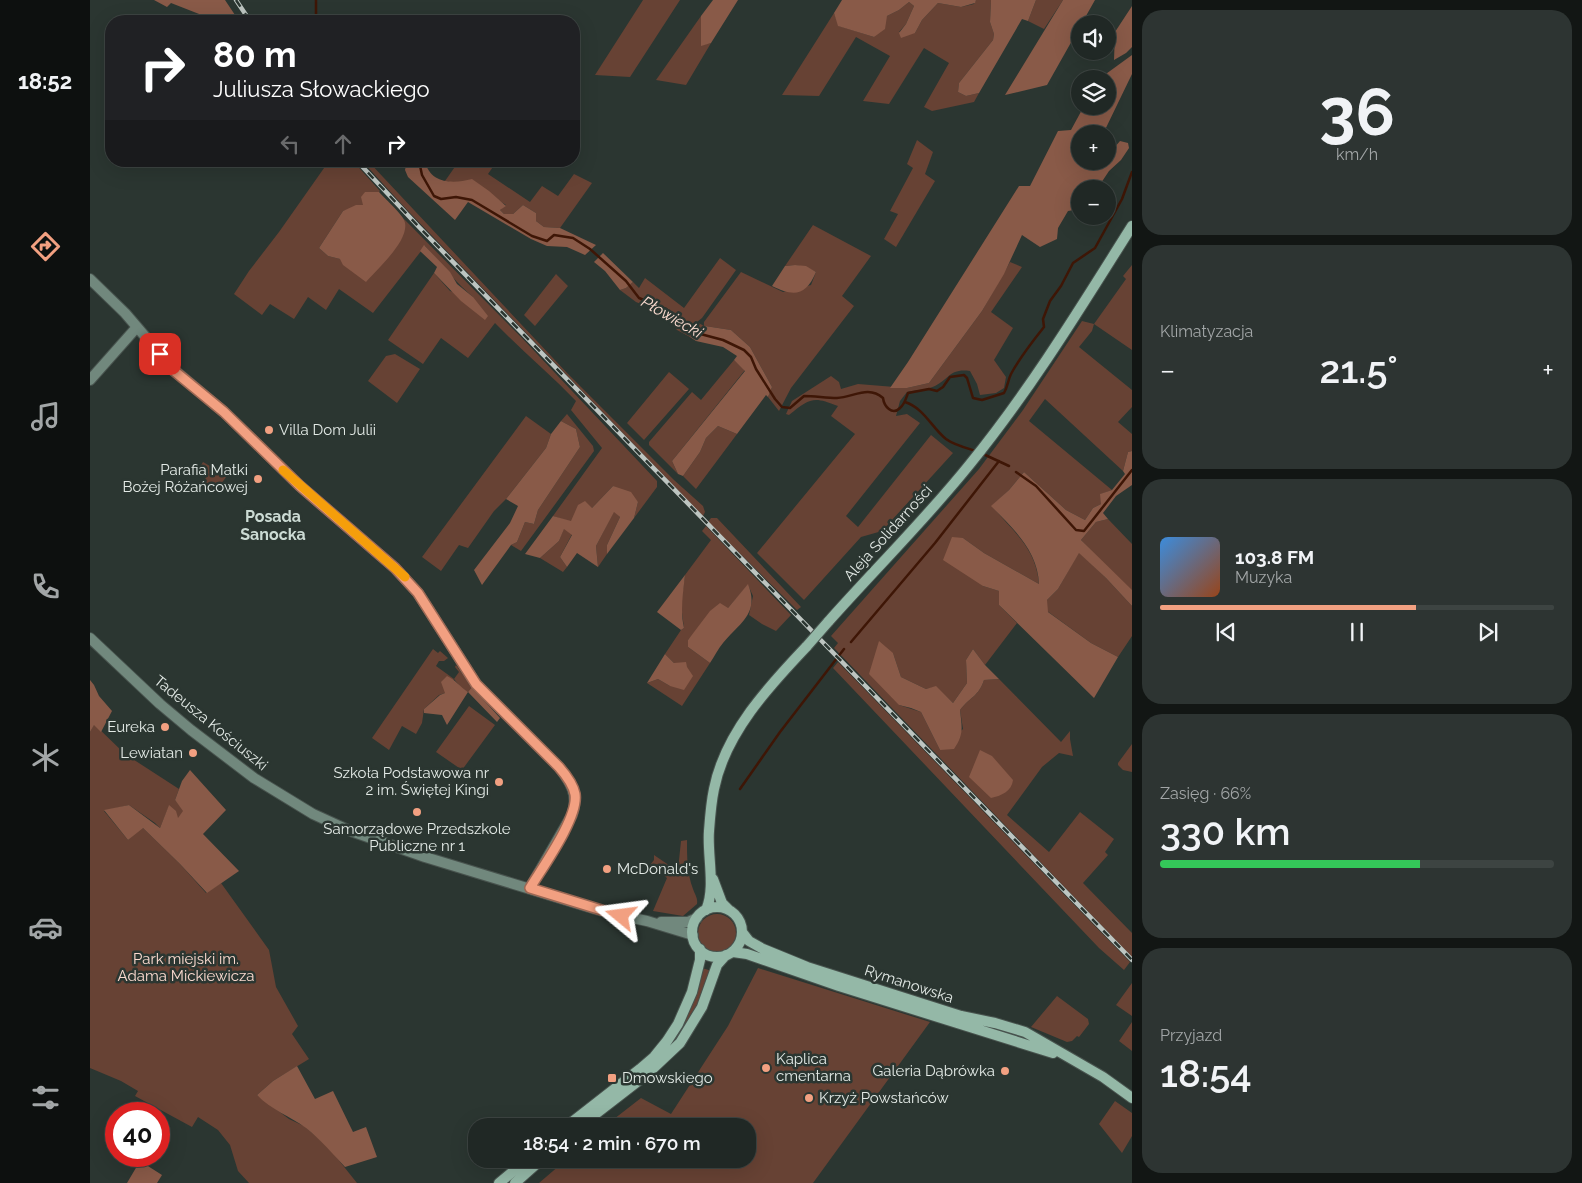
<!DOCTYPE html>
<html lang="pl">
<head>
<meta charset="utf-8">
<style>
	:root { --surface:#202825; --page:#2d3432; --text:#f1f3f6; --muted:#a2a6a7; --line:#3d4442; --accent:#f2a081 }
	body { margin:0; font-family:Raleway,sans-serif; background:var(--page); color:var(--text); height:100vh; display:flex; flex-direction:column; font-size:19px; white-space:nowrap }
	* { box-sizing:border-box; margin:0 }
	p { font-size:16px; color:var(--muted) }
	.icon { flex:none; width:28px; height:28px; fill:none; stroke:currentColor; stroke-width:2; stroke-linecap:round; stroke-linejoin:round }
	.map { position:relative; flex:1; overflow:hidden }
	.side { display:flex; flex-direction:column; gap:10px; padding:10px; background:#121614; width:450px }
	.side>* { flex:none }
	.banner { position:absolute; left:15px; top:15px; width:475px; height:152px; border-radius:20px; box-shadow:0 5px 20px #0002,0 0 0 1px var(--line); background:#202124; color:#fff; overflow:hidden }
	.tools { position:absolute; left:981px; top:15px; display:grid; gap:10px }
	.tools a { display:grid; place-items:center; width:45px; height:45px; border-radius:50%; background:var(--surface); box-shadow:0 5px 20px #0002,0 0 0 1px var(--line); font-size:25px }
	.speed { position:absolute; left:15px; top:1102px; display:flex; gap:10px; font-size:25px; font-weight:700; text-align:center }
	.speed>* { display:grid; place-content:center; width:65px; height:65px; border-radius:50%; background:var(--surface); box-shadow:0 5px 20px #0002,0 0 0 1px var(--line); line-height:1 }
	.speed .limit { border:8px solid #d22; background:#fff; color:#111 }
	.pin { position:absolute; display:grid; place-items:center; width:42px; height:42px; color:#fff; margin:-21px; border-radius:10px; box-shadow:0 2px 8px #0006 }
	.me { position:absolute; width:55px; margin:-28px; rotate:286deg; stroke-linejoin:round; filter:drop-shadow(0 0 4px #0008) }
	.turn { display:flex; align-items:center; gap:18px; height:105px; padding:0 25px; font-size:22px }
	.turn .icon { width:65px; height:65px; stroke-width:2.5 }
	.turn b { display:block; font-size:35px; line-height:42px }
	.lanes { display:flex; align-items:center; height:48px; padding:0 25px; background:#0003; justify-content:center; gap:25px; direction:ltr }
	.lanes .off { opacity:.35 }
	.big { font-size:38px; font-weight:600; line-height:1.1 }
	.side .card { flex:1; display:flex; flex-direction:column; justify-content:center; gap:8px; min-width:0; padding:0 18px; border-radius:20px; background:var(--page) }
	.side .dial { align-items:center; gap:0 }
	.dial b { font-size:65px; line-height:1 }
	.song { display:flex; align-items:center; gap:15px }
	.cover { width:60px; height:60px; border-radius:8px; background:linear-gradient(135deg,hsl(210 70% 55%),hsl(20 70% 35%)) }
	.played { height:5px; border-radius:2px; background:linear-gradient(90deg,var(--accent) 65%,var(--line) 65%) }
	.keys { display:flex; justify-content:space-around; direction:ltr }
	.heat { display:flex; justify-content:space-between; align-items:center; font-size:28px; direction:ltr }
	.charge { height:8px; border-radius:4px; background:linear-gradient(90deg,#34c759 66%,var(--line) 0) }
	.trip { position:absolute; left:378px; top:1118px; width:288px; height:50px; border-radius:20px; background:var(--surface); box-shadow:0 5px 20px #0002,0 0 0 1px var(--line); font-weight:600; line-height:50px; text-align:center }
	main { display:flex; flex:1; min-height:0 }
	.tabs { display:flex; flex-direction:column; width:90px; justify-content:space-around; align-items:center; background:#0d100f; color:var(--muted) }
	.tabs .icon { width:35px; height:35px }
	.tabs .current { color:var(--accent) }
	.tabs b { font-size:22px; color:var(--text) }
	.map>svg:first-child { display:block }
	.green { fill:#674234 }
	.forest { fill:#895a48 }
	.lines { fill:none; stroke-linecap:round; stroke-linejoin:round }
	.stream { stroke:#3e1606; stroke-width:2.5 }
	.tertiary-casing { stroke:#48534e; stroke-width:12 }
	.secondary-casing { stroke:#48534e; stroke-width:12 }
	.tertiary { stroke:#71887d; stroke-width:10 }
	.secondary { stroke:#94b8a7; stroke-width:10 }
	.rail-casing { stroke:#bdc5c1; stroke-width:4.5 }
	.rail { stroke:#2b3631; stroke-width:2.5; stroke-dasharray:8; stroke-linecap:butt }
	.secondary-bridge-casing { stroke:#48534e; stroke-width:12; stroke-linecap:butt }
	.secondary-bridge { stroke:#94b8a7; stroke-width:10 }
	.route-casing { stroke:#9d6854; stroke-width:12 }
	.route { stroke:#f2a081; stroke-width:9 }
	.slow { stroke:#f59e0b; stroke-width:9 }
	.poi-dot { fill:#f2a081; stroke:#2b3631; stroke-width:2 }
	.labels { text-anchor:middle; dominant-baseline:central; stroke-width:5; stroke-linejoin:round; paint-order:stroke }
	.poi-label { font-size:15px; fill:#e2e9e5; stroke:#2b3631; text-anchor:start }
	.street-label { font-size:15px; fill:#e2e9e5; stroke:#2b3631 }
	.park-label { font-size:15px; fill:#fbdacf; stroke:#2b3631 }
	.water-label { font-size:16px; font-style:italic; fill:#fbdbcf; stroke:#2b3631 }
	.neighbourhood-label { font-size:16px; font-weight:bold; fill:#ccdbd4; stroke:#2b3631 }
</style>
</head>
<body>
<main>
<nav class="tabs">
<b>18:52</b>
<svg class="icon current" aria-label="directions" viewBox="0 0 24 24"><path d="M12 3l9 9-9 9-9-9zM9 14v-3h6M13 9l2 2-2 2"/></svg>
<svg class="icon" aria-label="music" viewBox="0 0 24 24"><path d="M9 18V5l10-2v13"/><circle cx="6" cy="18" r="3"/><circle cx="16" cy="16" r="3"/></svg>
<svg class="icon" aria-label="phone" viewBox="0 0 24 24"><path d="M5 4h4l2 5-3 2q2 4 5 5l2-3 5 2v4C11 20 4 13 5 4z"/></svg>
<svg class="icon" aria-label="climate" viewBox="0 0 24 24"><path d="M12 3v18M4 7l16 10M4 17L20 7"/></svg>
<svg class="icon" aria-label="car" viewBox="0 0 24 24"><path d="M5 17H2v-5l4-1 3-4h7l3 4 3 1v5h-3M9 17h6M6 11h13"/><circle cx="7" cy="17" r="2"/><circle cx="17" cy="17" r="2"/></svg>
<svg class="icon" aria-label="filters" viewBox="0 0 24 24"><path d="M4 7h16M4 17h16"/><circle cx="9" cy="7" r="2"/><circle cx="15" cy="17" r="2"/></svg>
</nav>
<div class="map">
<svg width="1042" height="1183" viewBox="0 0 1042 1183">
	<rect width="100%" height="100%" fill="#2b3631"/>
	<path class="green" d="M553 0H590L540 77 505 75Z
		M886 0H901L900 22 904 34 903 40 869 83 868 92 876 96 889 93 884 102 842 111 834 107 859 63 834 48 799 104 773 101 800 56 766 37 729 96 692 95 744 13 749 26 784 37 797 16 809 10 819 2 824 6 816 24 809 32 825 33 832 20 848 3 871 7 884 4Z
		M946 0H973L954 29 938 21Z
		M611 16V45L621 43 596 85 566 80Z
		M827 140 843 152 835 174 845 181 806 247 794 239 808 214 800 211 823 168 817 164Z
		M239 161H263L290 191 289 192H275L273 205 253 211 229 248 238 256 250 259 315 230 314 219 432 338 567 481V487L544 518 548 502 523 486 502 508 481 522 463 516 512 448 481 410 486 401C460 374 431 350 405 323L378 358 351 338 333 364 298 340 344 273 360 291 383 297C365 282 351 263 335 246L283 313 249 289 236 310 218 297 204 319 180 304 172 315 144 294 159 271 189 232Z
		M272 161H278L477 373 584 480 613 506 615 512 613 516 317 210Z
		M369 161H407L398 174 440 202 452 186 468 196 484 174 502 183 470 228 454 227 446 221V213L433 205 423 214H414L410 210 416 205C399 193 375 185 355 181Z
		M723 225 781 256 752 296 764 306 701 388 689 411 678 397 682 387 660 347 641 330 615 326 600 337 587 330 575 314 546 302 530 290 536 288 543 282 549 288 555 278 594 308 630 258 646 270 612 318 607 322 614 326V322L651 272 693 292 721 285 726 272C715 266 708 264 695 266Z
		M920 262 932 267 901 312 923 328 904 360 916 377 914 388 906 393 890 395 887 384 880 371C860 368 859 379 845 386 837 390 825 390 817 392L810 401 806 416 817 414 830 423 756 516 768 527 841 435 863 453 792 531 771 537 714 600 667 553 765 434 741 416 748 406C723 396 720 398 699 415L696 414 702 401 741 376 749 382 751 389 768 384 817 388 839 383 892 311Z
		M1042 265V350L1004 324 1002 331 989 347 1042 390V407L1028 422 1042 434V451L1038 452 1033 471 955 399 939 421 1022 490 1011 494V504L1003 508 995 520 976 510 934 472 919 490 902 506C923 532 946 547 949 584L894 553 873 538 893 586 909 591V605L927 623 895 665 883 649 876 660 877 683 863 703 846 687 836 689 811 677 803 653 809 705 831 712 850 750 873 729 870 710C880 697 889 696 894 680L909 679 971 742 980 731V739L983 756 969 753 952 767 917 815 959 852 990 812 1024 839 1015 852 1018 855 993 883 1042 933V957L744 648 748 643 741 636 889 469 933 410 992 321 1004 324 1036 279 1033 276Z
		M466 274 478 286 445 326 434 315Z
		M305 354 330 369 307 403 278 381 296 356Z
		M644 360 655 370 582 461 588 474 559 445V442L602 392 611 400Z
		M579 372 599 389 554 440 537 423Z
		M477 414 503 446 504 451 431 551 421 545 427 542 435 522 444 524 448 510 490 447 486 429 471 421Z
		M436 416 461 434 456 448 416 499 404 511 378 548 369 545 351 571 332 557Z
		M628 426 647 434 606 489 593 476 610 452 616 438Z
		M113 462 137 476 124 493 111 485 117 476 114 474V472L109 469Z
		M524 511 530 517 517 545V554L508 567 506 546Z
		M621 518H627L711 607 707 610 618 522Z
		M1018 519 1042 544V593L991 540 1006 522Z
		M616 526 701 615 686 631 672 624 659 615 663 596 658 585 638 608 607 630 598 640V647L620 663 592 706 557 683 568 679 580 686 584 663 575 654 591 630 594 628 591 605 595 575 621 540 612 531Z
		M474 528 482 534 470 557 477 567 473 572 450 558 469 541Z
		M989 552 1016 578 1042 606V636L1028 657 1001 643 957 611V600L968 589Z
		M343 649 348 653 350 651 358 658 354 661H349L346 666 364 679 369 672 365 667 366 665 382 687 378 692 372 689 364 679 355 693 349 695 334 709 332 723 326 734 312 726 299 750 282 738Z
		M748 662 1040 962 1034 970 1009 948 743 668Z
		M379 706 405 725 372 770 346 752Z
		M4 724 35 754 89 789 85 800 94 811 88 819 79 806 70 828 65 823 39 805 14 811 38 840 52 827 90 864 116 893 131 883 179 950 186 987 208 1026 202 1034 219 1059 183 1081 167 1095 199 1119 214 1126 228 1138 239 1148 267 1183H159L148 1171 140 1145 128 1130 108 1117 102 1127 45 1096 48 1091 31 1081 0 1068V732Z
		M1042 744V772L1033 770 1028 765V763Z
		M597 840C597 857 597 873 603 889 605 895 608 898 607 904L593 916 563 911 577 878 560 865 564 860V855L586 870H588L591 841Z
		M608 933a19 19 0 1 1 38 0a19 19 0 1 1-38 0Z
		M612 968 622 971C616 993 600 1030 583 1043Z
		M668 968 840 1022 723 1183H449L477 1159H656V1126H515L551 1098 581 1114 638 1026Z
		M1042 983V1016L1026 1005Z
		M967 996 998 1019 999 1024 989 1037 987 1036 982 1041 977 1042 941 1027Z
		M1042 1022V1051L1029 1041Z
		M1025 1101 1042 1113V1136L1032 1153 1009 1124Z"/>
	<path class="forest" d="M64 0H135L149 21H127L81 3 77 7Z
		M623 0H648L621 43 611 46V16Z
		M752 0H886L885 3 871 7 848 3 832 20 825 33 811 38 809 33 816 24 824 6 819 2 809 10 797 16 795 29 784 37 748 26 744 13Z
		M901 0H946L938 21 932 19 889 93 876 96 868 92 869 83 903 40 904 34 900 22Z
		M973 0H1005L957 85 915 95Z
		M1042 6V47L1036 53 1024 60 1025 32Z
		M1042 55V74L1013 134H990V161H1018V155L1030 141 1038 143 1039 148 1031 160 1019 171 1007 189H990V209L978 211 968 228 967 239 950 247 932 235 914 274 892 311 839 383 817 388H800L818 362 929 186H940L968 131 981 130 994 106H1018V79H1009Z
		M317 161H335C340 184 363 184 382 179L399 191 416 206 410 210 414 214H423L433 205 446 213V221L454 227 470 228 506 245 495 255 477 247 457 246 441 239 378 202 365 220 318 177 315 170Z
		M275 192H289C297 201 307 209 313 218 325 236 287 269 276 282L253 265 250 259 238 256 229 248 253 211 266 205H273L271 197Z
		M334 245 360 272 367 284 383 297 398 316 395 320 371 301 344 273 347 267 330 251Z
		M513 253 543 282 536 288 530 290 515 271 504 262Z
		M705 265 716 266 726 272C716 296 704 297 682 286L695 266Z
		M615 326 641 330 660 347 682 387 678 397 676 395 647 434 628 426 616 438 610 452 593 476 588 474 582 461 655 371 644 360 647 356 633 347 606 341 600 337Z
		M471 421 486 429 490 447 448 510 444 524 435 522 427 542 421 545 392 585 384 570 420 523 428 506 416 499 456 448 461 434Z
		M1042 451V485L1026 496 1013 513 1018 519 1006 522 991 540 1042 590V606L1016 578 989 553 968 589 957 600 958 612 1001 643 1028 657 1004 698 909 605V591L893 586 853 560 862 537 873 538 894 553 949 584C948 551 923 528 901 506L919 490 934 472 976 510 995 520 1003 508 1011 504 1010 494 1022 490 1035 474 1033 471 1038 452Z
		M523 486 541 492 548 502 544 518 517 554V545L530 517 524 512 506 546 508 567 487 553 477 567 470 557 482 535 474 529 469 541 450 558 435 554 463 516 481 521 488 505 495 501 502 508Z
		M595 575C593 594 590 611 594 628L591 630 567 612Z
		M658 584C670 614 649 623 633 643 628 649 624 657 620 663L598 647V640L620 611 630 603 638 608Z
		M789 641 803 653 811 677 836 689 846 686 863 703 877 683 876 660 883 649 895 665 909 679 894 680C889 696 880 697 870 710 872 728 874 734 864 749L850 750 831 712 821 708 809 705 779 674Z
		M575 654 584 663 596 662 597 667 603 676 594 690 580 686 568 679 557 683Z
		M357 676C366 680 370 687 378 692L382 687 410 718 407 722 378 692 357 725 352 715 334 713V709L350 695 355 693 351 682Z
		M0 680 4 685 9 696 22 711 11 732 4 725 0 732Z
		M890 750 902 756 923 780C922 791 911 796 901 798L879 777Z
		M100 770 136 810 113 834 149 871 117 893 90 864 53 828 38 840 14 810 39 805 70 828 79 805 86 811 88 818 93 811 85 800 92 781Z
		M207 1066 225 1099 243 1091 263 1132 276 1127 287 1157 255 1167C242 1153 231 1140 216 1128 200 1116 181 1110 167 1095L183 1081Z
		M50 1161 72 1175 67 1183H37Z"/>
	<g class="lines">
		<path class="stream" d="M226 0V21
			M329 161 332 175 344 196 351 199 366 197 382 200 442 236 457 241 464 235 483 238 500 249 536 281 549 298 576 309 603 332 633 340 654 350 661 357 666 369 685 399 692 407 700 408 714 396C725 396 736 398 747 398 764 397 778 385 793 398 794 406 802 416 810 408 815 404 816 398 818 393L839 389 847 391 853 387 860 377 874 375 877 378 883 398 892 400 914 393C918 386 918 380 921 374 930 357 942 342 954 327L953 319 960 301 971 286 983 263 1005 248 1032 199 1042 172
			M815 402C834 408 842 428 856 439 864 445 876 448 886 451
			M891 453 919 466
			M926 472 946 486 986 530 994 531 1042 470
			M761 642 845 543 909 461
			M650 789 690 732 754 649"/>
		<defs>
			<path id="tertiary" d="M0 279 35 313 83 369 134 412 210 486 305 568 328 593 386 684 469 767C481 783 489 795 482 815L440 888
				M0 380 47 327
				M0 638 70 704 101 730 164 778 223 814 258 830 335 857 519 913 557 921 603 935
				M571 922H598L607 918"/>
			<path id="secondary" d="M738 622C785 569 836 519 880 464 941 389 991 307 1042 226
				M623 879 632 903 639 910
				M602 932a25 25 0 1 1 50 0a25 25 0 1 1-50 0Z
				M616 910C626 888 617 855 619 831 620 817 621 803 624 789 635 733 679 686 717 646
				M652 932 659 941 673 949 717 967 871 1016 905 1023 935 1032 1013 1077 1042 1098
				M643 952 657 954 749 986 963 1053
				M477 1126 550 1069 564 1057 577 1041 588 1024 602 992 610 960V949
				M490 1126 556 1075 590 1043 612 1007 627 965 636 955
				M409 1183 438 1159
				M425 1183 452 1159"/>
		</defs>
		<use href="#tertiary" class="tertiary-casing"/>
		<use href="#secondary" class="secondary-casing"/>
		<use href="#tertiary" class="tertiary"/>
		<use href="#secondary" class="secondary"/>
		<defs>
			<path id="rail" d="M146 0 160 21
				M267 161 329 227 1042 960"/>
		</defs>
		<use href="#rail" class="rail-casing"/>
		<use href="#rail" class="rail"/>
		<defs>
			<path id="secondary-bridge" d="M717 646 738 622"/>
		</defs>
		<use href="#secondary-bridge" class="secondary-bridge-casing"/>
		<use href="#secondary-bridge" class="secondary-bridge"/>
	</g>
	<g class="lines">
		<defs>
			<path id="route" d="M70 354 83 370 134 412 210 486 305 568 328 593 386 684 469 767C476 775 483 784 485 794 489 817 452 868 440 888L531 916"/>
		</defs>
		<use href="#route" class="route-casing"/>
		<use href="#route" class="route"/>
		<path class="slow" d="M193 470 315 577"/>
	</g>
	<g class="poi-dot">
		<circle cx="179" cy="430" r="5"/>
		<circle cx="168" cy="479" r="5"/>
		<circle cx="75" cy="727" r="5"/>
		<circle cx="103" cy="753" r="5"/>
		<circle cx="409" cy="782" r="5"/>
		<circle cx="327" cy="812" r="5"/>
		<circle cx="517" cy="869" r="5"/>
		<circle cx="676" cy="1068" r="5"/>
		<circle cx="915" cy="1071" r="5"/>
		<rect x="517" y="1073" width="10" height="10" rx="2.5"/>
		<circle cx="719" cy="1098" r="5"/>
	</g>
	<g class="labels">
		<g class="poi-label">
			<text x="189" y="430">Villa Dom Julii</text>
			<text x="158" y="470" text-anchor="end">Parafia Matki<tspan x="158" dy="17">Bożej Różańcowej</tspan></text>
			<text x="65" y="727" text-anchor="end">Eureka</text>
			<text x="93" y="753" text-anchor="end">Lewiatan</text>
			<text x="399" y="773" text-anchor="end">Szkoła Podstawowa nr<tspan x="399" dy="17">2 im. Świętej Kingi</tspan></text>
			<text x="327" y="829" text-anchor="middle">Samorządowe Przedszkole<tspan x="327" dy="17">Publiczne nr 1</tspan></text>
			<text x="527" y="869">McDonald's</text>
			<text x="686" y="1059">Kaplica<tspan x="686" dy="17">cmentarna</tspan></text>
			<text x="905" y="1071" text-anchor="end">Galeria Dąbrówka</text>
			<text x="532" y="1078">Dmowskiego</text>
			<text x="729" y="1098">Krzyż Powstańców</text>
		</g>
		<g class="street-label">
			<text transform="translate(798 533) rotate(-48)">Aleja Solidarności</text>
			<text transform="translate(121 723) rotate(39)">Tadeusza Kościuszki</text>
			<text transform="translate(819 984) rotate(18)">Rymanowska</text>
		</g>
		<g class="park-label">
			<text x="96" y="959">Park miejski im.<tspan x="96" dy="17">Adama Mickiewicza</tspan></text>
		</g>
		<g class="water-label">
			<text transform="translate(582 317) rotate(30)">Płowiecki</text>
		</g>
		<g class="neighbourhood-label">
			<text x="183" y="516">Posada<tspan x="183" dy="18">Sanocka</tspan></text>
		</g>
	</g>
</svg>
<div class="tools">
<a><svg class="icon" aria-label="sound" viewBox="0 0 24 24"><path d="M4 9h4l5-4v14l-5-4H4zM17 9q2 3 0 6"/></svg></a>
<a><svg class="icon" aria-label="layers" viewBox="0 0 24 24"><path d="M12 4l9 5-9 5-9-5zM3 14l9 5 9-5"/></svg></a>
<a>+</a>
<a>−</a>
</div>
<div class="speed"><div class="limit">40</div></div>
<div class="pin" style="left:70px;top:354px;background:#d93025"><svg class="icon" aria-label="arrive" viewBox="0 0 24 24"><path d="M6 21V4h12l-3 4 3 4H6"/></svg></div>
<svg class="me" style="left:531px;top:916px" viewBox="-20 -20 40 40"><path d="M0-17L14 15 0 8-14 15z" fill="#f2a081" stroke="#fff" stroke-width="4"/></svg>
<div class="trip">18:54 · 2 min · 670 m</div>
<div class="banner">
<div class="turn"><svg class="icon" aria-label="right" viewBox="0 0 24 24"><path d="M7 20v-9h11M14 6l5 5-5 5"/></svg><div><b>80 m</b>Juliusza Słowackiego</div></div>
<div class="lanes"><svg class="icon off" aria-label="left" viewBox="0 0 24 24"><path d="M17 20v-9H6M10 6l-5 5 5 5"/></svg><svg class="icon off" aria-label="ahead" viewBox="0 0 24 24"><path d="M12 20V5M6 11l6-6 6 6"/></svg><svg class="icon" aria-label="right" viewBox="0 0 24 24"><path d="M7 20v-9h11M14 6l5 5-5 5"/></svg></div>
</div>
</div>
<section class="side">
<div class="card dial"><b>36</b><p>km/h</p></div>
<div class="card"><p>Klimatyzacja</p>
<div class="heat"><a>−</a><b class="big">21.5°</b><a>+</a></div>
</div>
<div class="card">
<div class="song"><i class="cover"></i><div><b>103.8 FM</b><p>Muzyka</p></div></div>
<div class="played"></div>
<div class="keys"><svg class="icon" aria-label="previous" viewBox="0 0 24 24"><path d="M18 5L8 12l10 7zM5 5v14"/></svg><svg class="icon" aria-label="pause" viewBox="0 0 24 24"><path d="M8 5v14M16 5v14"/></svg><svg class="icon" aria-label="next" viewBox="0 0 24 24"><path d="M6 5l10 7-10 7zM19 5v14"/></svg></div>
</div>
<div class="card"><p>Zasięg · 66%</p><b class="big">330 km</b><div class="charge"></div></div>
<div class="card"><p>Przyjazd</p><b class="big">18:54</b></div>
</section>
</main>
</body>
</html>
